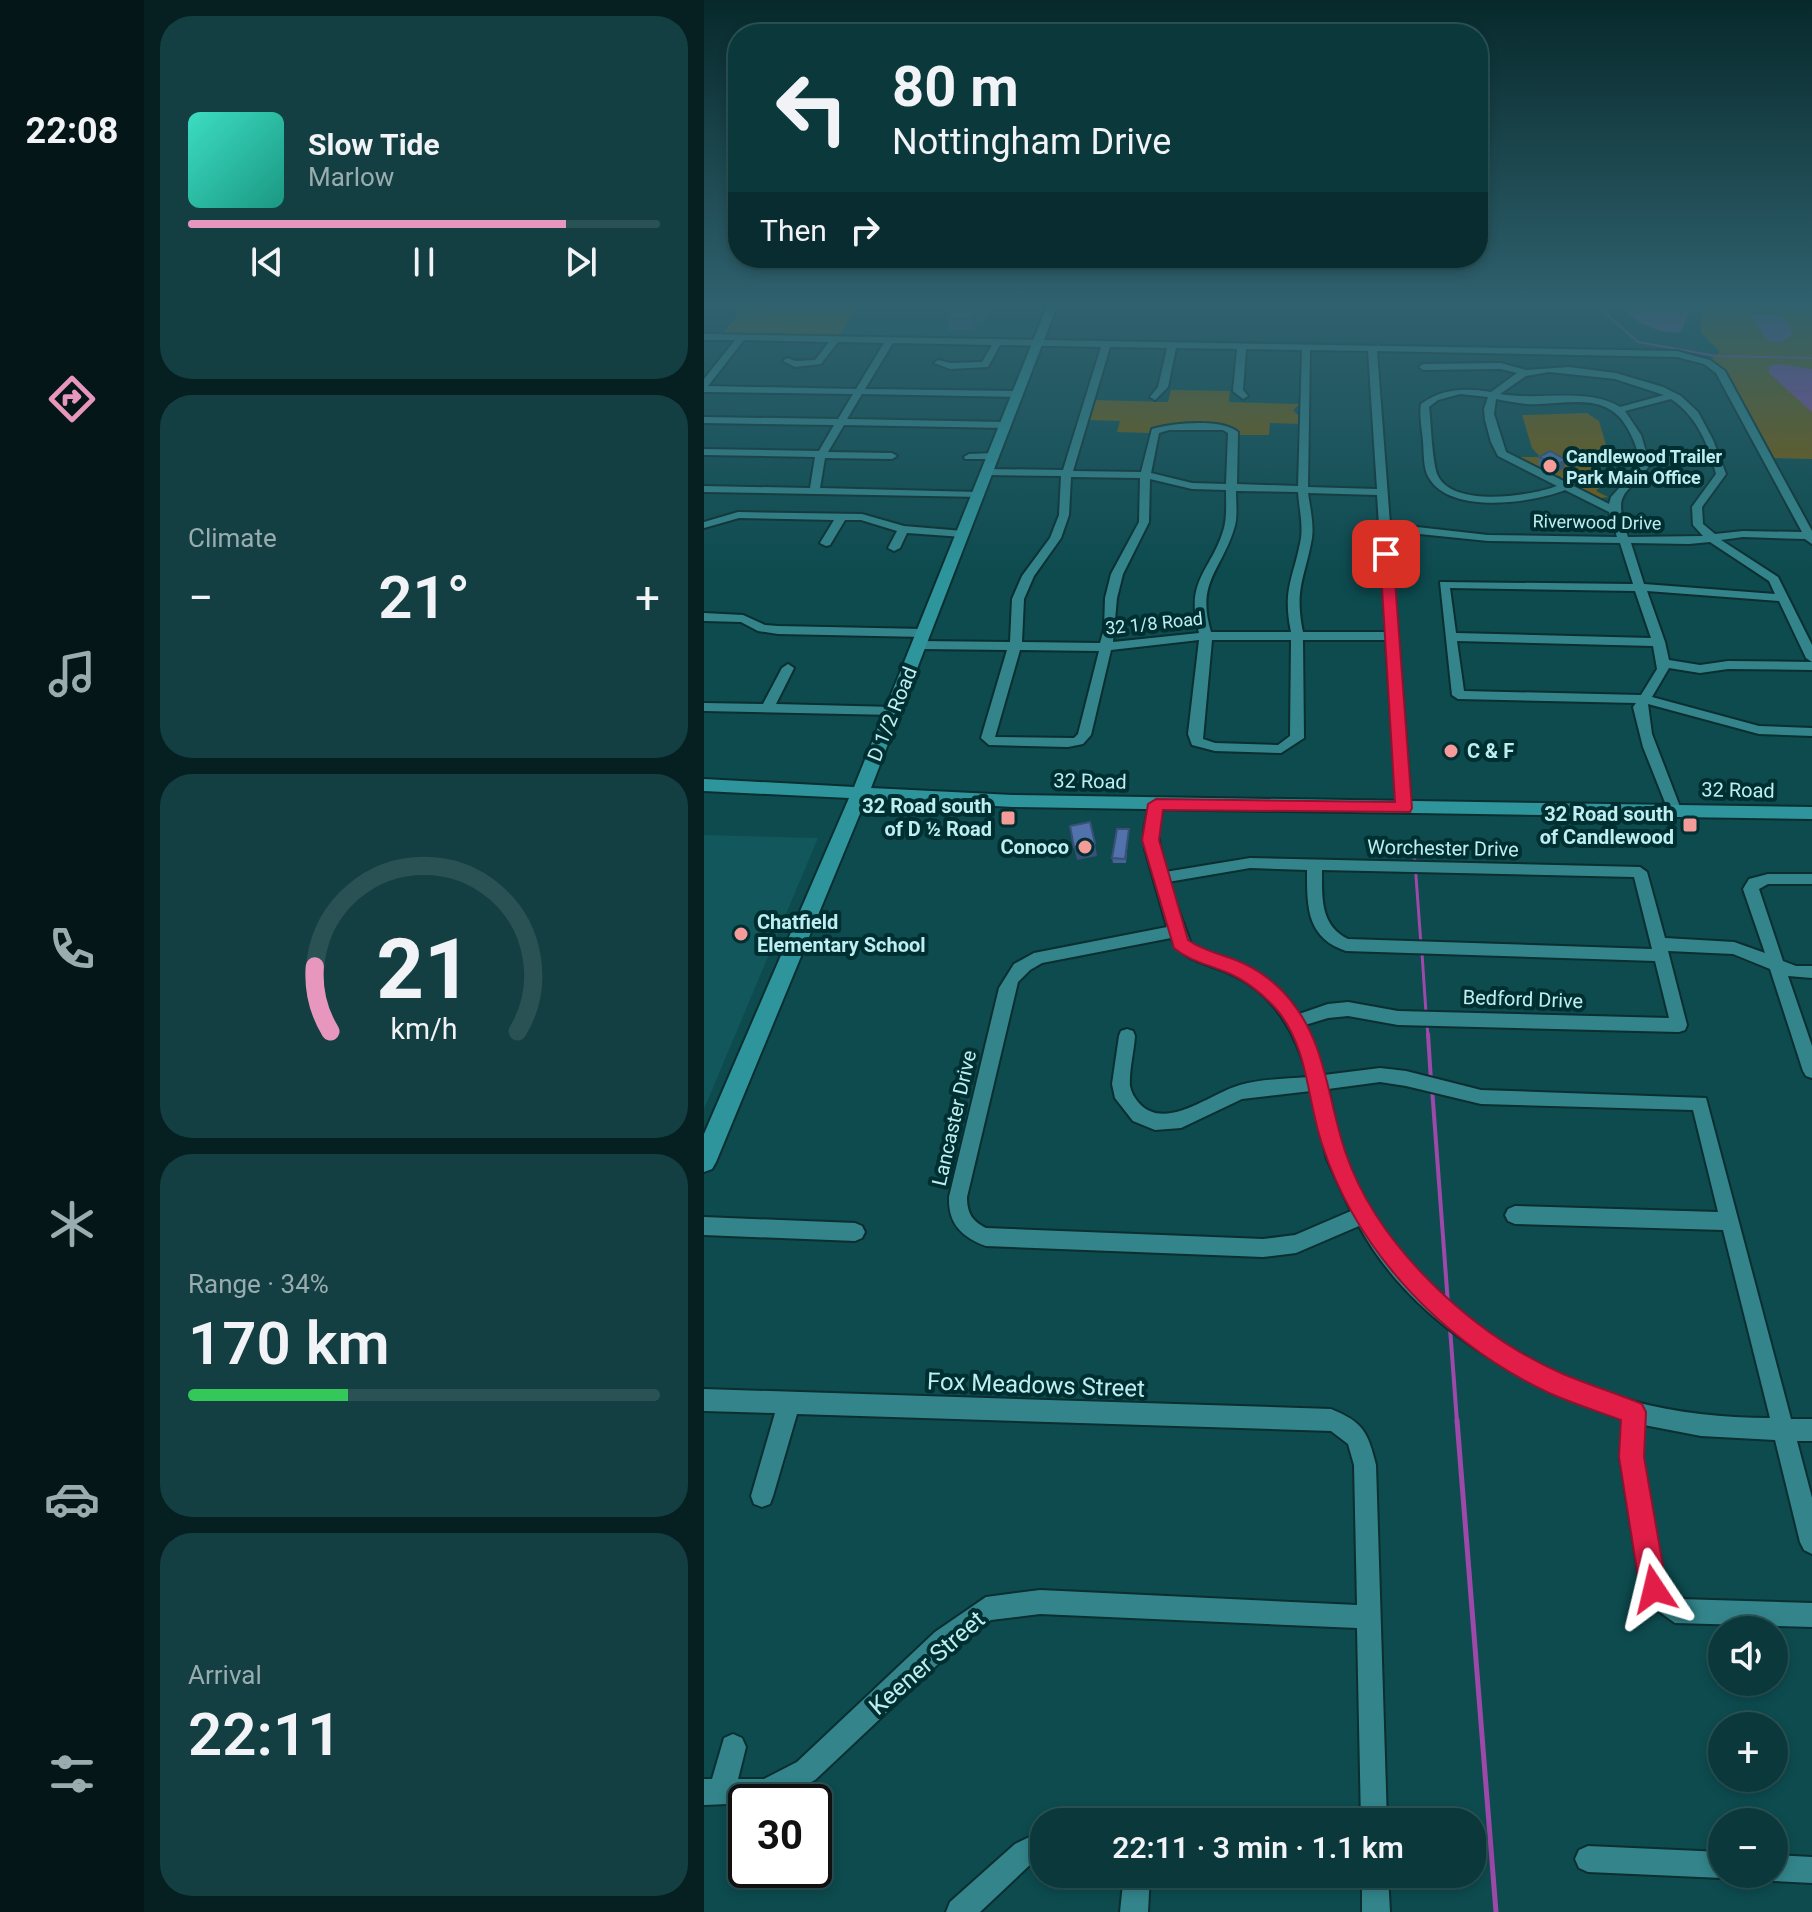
<!DOCTYPE html>
<html lang="en">
<head>
<meta charset="utf-8">
<style>
	:root { --surface:#0a383b; --page:#133f42; --text:#f1f3f6; --muted:#99acaf; --line:#2a5255; --accent:#e797bd }
	body { margin:0; font-family:Roboto,sans-serif; background:var(--page); color:var(--text); height:100vh; display:flex; flex-direction:column; font-size:30px; white-space:nowrap }
	* { box-sizing:border-box; margin:0 }
	p { font-size:26px; color:var(--muted) }
	.icon { flex:none; width:44px; height:44px; fill:none; stroke:currentColor; stroke-width:2; stroke-linecap:round; stroke-linejoin:round }
	.map { position:relative; flex:1; overflow:hidden }
	.sheet { display:flex; flex-direction:column; gap:16px; padding:16px; background:#061f20; width:560px }
	.sheet>* { flex:none }
	.banner { position:absolute; left:24px; top:24px; width:760px; height:244px; border-radius:32px; box-shadow:0 4px 12px #0003,0 0 0 2px var(--line); background:#0a383b; color:var(--text); overflow:hidden }
	.fabs { position:absolute; left:1004px; top:1616px; display:grid; gap:16px }
	.fabs a { display:grid; place-items:center; width:80px; height:80px; border-radius:50%; background:var(--surface); box-shadow:0 4px 12px #0003,0 0 0 2px var(--line); font-size:40px }
	.speed { position:absolute; left:24px; top:1784px; display:flex; gap:16px; font-size:40px; font-weight:700; text-align:center }
	.speed>* { display:grid; place-content:center; width:104px; height:104px; border-radius:50%; background:var(--surface); box-shadow:0 4px 12px #0003,0 0 0 2px var(--line); line-height:1 }
	.speed .limit { border:4px solid #111; border-radius:12px; background:#fff; color:#111 }
	.pin { position:absolute; display:grid; place-items:center; width:68px; height:68px; color:#fff; margin:-34px; border-radius:16px; box-shadow:0 4px 12px #0006 }
	.me { position:absolute; width:88px; margin:-44px; rotate:350deg; stroke-linejoin:round; filter:drop-shadow(0 0 6px #0008) }
	.turn { display:flex; align-items:center; gap:28px; height:168px; padding:0 32px; font-size:36px }
	.turn .icon { width:104px; height:104px; stroke-width:2.5 }
	.turn b { display:block; font-size:56px; line-height:68px }
	.then { display:flex; align-items:center; height:76px; padding:0 32px; background:#0003; gap:16px; font-size:30px }
	.big { font-size:60px; font-weight:600; line-height:1.1 }
	.sheet .widget { flex:1; display:flex; flex-direction:column; justify-content:center; gap:12px; min-width:0; padding:0 28px; border-radius:32px; background:var(--page) }
	.sheet .dial { align-items:center; gap:0 }
	.dial svg { height:208px; overflow:visible; fill:none; stroke:var(--line); stroke-width:7; stroke-linecap:round; text-anchor:middle }
	.dial text { fill:var(--text); stroke:none }
	.song { display:flex; align-items:center; gap:24px }
	.cover { width:96px; height:96px; border-radius:12px; background:linear-gradient(135deg,hsl(170 70% 55%),hsl(170 70% 35%)) }
	.played { height:8px; border-radius:4px; background:linear-gradient(90deg,var(--accent) 80%,var(--line) 80%) }
	.keys { display:flex; justify-content:space-around; direction:ltr }
	.heat { display:flex; justify-content:space-between; align-items:center; font-size:44px; direction:ltr }
	.charge { height:12px; border-radius:6px; background:linear-gradient(90deg,#34c759 34%,var(--line) 0) }
	.trip { position:absolute; left:326px; top:1808px; width:456px; height:80px; border-radius:32px; background:var(--surface); box-shadow:0 4px 12px #0003,0 0 0 2px var(--line); font-weight:600; line-height:80px; text-align:center }
	main { display:flex; flex:1; min-height:0 }
	.dock { display:flex; flex-direction:column; width:144px; justify-content:space-around; align-items:center; background:#041618; color:var(--muted) }
	.dock .icon { width:56px; height:56px }
	.dock .selected { color:var(--accent) }
	.dock b { font-size:36px; color:var(--text) }
	.map>svg:first-child { display:block }
	.built { fill:#11575c }
	.green { fill:#7f5b05 }
	.water { fill:#9c49aa }
	.lines { fill:none; stroke-linecap:round; stroke-linejoin:round }
	.stream-far3 { stroke:#9c49aa; stroke-width:2 }
	.stream-far2 { stroke:#9c49aa; stroke-width:3 }
	.stream-far1 { stroke:#9c49aa; stroke-width:4 }
	.stream { stroke:#9c49aa; stroke-width:5 }
	.minor-casing { stroke:#0b2e30; stroke-width:4 }
	.major-casing { stroke:#0b2e30; stroke-width:4 }
	.minor { fill:#33858b; fill-rule:evenodd }
	.major { fill:#2e959c; fill-rule:evenodd }
	.wall { fill:#476294 }
	.shaded-wall { fill:#395078 }
	.building { fill:#5272ac; stroke:#395078; stroke-width:2 }
	.route { fill:#e11d48; stroke:#92132f; stroke-width:2 }
	.poi-dot { fill:#f59b99; stroke:#002f32; stroke-width:3 }
	.labels { text-anchor:middle; dominant-baseline:central; stroke-width:8; stroke-linejoin:round; paint-order:stroke }
	.far-poi-label { font-size:18px; font-weight:bold; fill:#beeef1; stroke:#002f32; text-anchor:start }
	.far-street-label { font-size:18px; fill:#beeef1; stroke:#002f32 }
	.street-label { font-size:20px; fill:#beeef1; stroke:#002f32 }
	.poi-label { font-size:20px; font-weight:bold; fill:#beeef1; stroke:#002f32; text-anchor:end }
	.near-street-label { font-size:24px; fill:#beeef1; stroke:#002f32 }
</style>
</head>
<body>
<main>
<nav class="dock">
<b>22:08</b>
<svg class="icon selected" aria-label="directions" viewBox="0 0 24 24"><path d="M12 3l9 9-9 9-9-9zM9 14v-3h6M13 9l2 2-2 2"/></svg>
<svg class="icon" aria-label="music" viewBox="0 0 24 24"><path d="M9 18V5l10-2v13"/><circle cx="6" cy="18" r="3"/><circle cx="16" cy="16" r="3"/></svg>
<svg class="icon" aria-label="phone" viewBox="0 0 24 24"><path d="M5 4h4l2 5-3 2q2 4 5 5l2-3 5 2v4C11 20 4 13 5 4z"/></svg>
<svg class="icon" aria-label="climate" viewBox="0 0 24 24"><path d="M12 3v18M4 7l16 10M4 17L20 7"/></svg>
<svg class="icon" aria-label="car" viewBox="0 0 24 24"><path d="M5 17H2v-5l4-1 3-4h7l3 4 3 1v5h-3M9 17h6M6 11h13"/><circle cx="7" cy="17" r="2"/><circle cx="17" cy="17" r="2"/></svg>
<svg class="icon" aria-label="filters" viewBox="0 0 24 24"><path d="M4 7h16M4 17h16"/><circle cx="9" cy="7" r="2"/><circle cx="15" cy="17" r="2"/></svg>
</nav>
<section class="sheet">
<div class="widget">
<div class="song"><i class="cover"></i><div><b>Slow Tide</b><p>Marlow</p></div></div>
<div class="played"></div>
<div class="keys"><svg class="icon" aria-label="previous" viewBox="0 0 24 24"><path d="M18 5L8 12l10 7zM5 5v14"/></svg><svg class="icon" aria-label="pause" viewBox="0 0 24 24"><path d="M8 5v14M16 5v14"/></svg><svg class="icon" aria-label="next" viewBox="0 0 24 24"><path d="M6 5l10 7-10 7zM19 5v14"/></svg></div>
</div>
<div class="widget"><p>Climate</p>
<div class="heat"><a>−</a><b class="big">21°</b><a>+</a></div>
</div>
<div class="widget dial"><svg viewBox="0 0 100 80">
<path d="M14 69A42 42 0 1 1 86 69"/>
<path d="M14 69A42 42 0 0 1 8 44" stroke="#e797bd"/>
<text x="50" y="56" font-size="32" font-weight="700">21</text>
<text x="50" y="72" font-size="11">km/h</text>
</svg></div>
<div class="widget"><p>Range · 34%</p><b class="big">170 km</b><div class="charge"></div></div>
<div class="widget"><p>Arrival</p><b class="big">22:11</b></div>
</section>
<div class="map">
<svg width="1108" height="1912" viewBox="0 0 1108 1912">
	<rect width="100%" height="100%" fill="#0d4b4f"/>
	<path class="built" d="M155 306H342L330 337 323 339 135 336Z
		M0 835 114 838 0 1109Z"/>
	<path class="green" d="M41 306H155L135 336 17 335Z
		M997 306H1108V459L1067 458 1019 375 1003 362 1016 352 997 333Z
		M467 390 526 391 525 402 596 404 589 410 595 416V424L566 423 565 435H533L530 429 519 426 461 425 445 433 413 432 416 421 384 420 390 400 464 402Z
		M883 413 895 421 905 455 895 469 909 474 892 491 904 497 896 498 855 480 857 477 808 457H836L828 448 818 415Z"/>
	<path class="water" d="M916 306H988L977 332C953 334 932 323 916 306Z
		M1047 314H1072L1086 326 1088 336 1073 343 1062 339Z
		M1074 364 1108 369V412L1065 373V366Z"/>
	<g class="lines">
		<path class="stream-far3" d="M893 306 934 342 1012 356 1108 358"/>
		<path class="stream-far2" d="M710 849 717 945
			M718 953 722 1013
			M723 1025 724 1036"/>
		<path class="stream-far1" d="M724 1034 727 1081
			M728 1088 744 1304
			M746 1328 753 1422"/>
		<path class="stream" d="M753 1420 792 1912"/>
		<defs>
			<path id="minor" d="M0 334 973 351 1006 360 1021 371 1108 531V544L1101 539 1039 537 1017 540 1074 577 1108 645V662L1102 658 1075 601 943 591 961 642 965 660 996 665 1024 661 1108 662V670L1024 669 996 673 965 668 948 697 1055 726 1108 728V736L1055 734 944 704 948 734 978 812 971 817 966 815 939 747 929 707 932 703 754 699 748 695 736 582 929 584 916 543 784 541 686 531 707 808 705 811 700 813 693 808 682 640H599L600 738 577 753 511 751 488 745 484 734 495 640 407 650 387 735 379 744 364 747 285 745 277 738 303 650 215 649 209 645 215 641 306 642 308 599 318 576 346 538 355 515 357 476 284 475 279 472 284 469 359 470 397 347 296 345 284 367 246 369 230 363 234 360 246 363 278 362 288 345 189 343 161 389 314 391 319 394 314 397 158 394 143 419 302 422 307 425 302 428 140 425 124 452 188 453 193 456 188 459 121 458 116 488 274 492 278 493V497L0 492V486L106 488 111 457 0 455V449L115 451 130 425 0 423V417L134 419 149 394 0 392V379L31 340H0ZM40 340 125 342 111 360 92 361 83 358 79 361 91 367 117 364 134 342 180 343 152 389 4 386ZM406 347 463 348 454 387 446 397 451 400 464 387 472 348 533 349 529 391 539 399 544 396 539 390 542 349 598 350 594 486 533 484 534 432C517 418 469 423 448 429L437 472 369 471ZM606 350 664 351 673 489 604 487ZM673 351 973 357 1000 364 1012 373 1098 532 1039 531 1011 534 999 524 998 507 1022 474 1009 440 994 412 977 396 959 387 912 373 865 367 822 370 797 363 719 364 715 367 719 370 797 369 813 373 787 392C761 388 739 388 717 404 715 415 718 429 719 441 720 452 719 469 725 478 747 515 828 503 861 490L905 512 913 537 784 535 686 524ZM845 372 911 379 960 395 916 407C883 387 835 401 796 394L822 376ZM756 394 784 397 780 409 781 420 787 442 794 456 853 486C827 496 750 508 734 476 728 465 727 421 725 407L734 400ZM792 399C802 401 813 403 823 404 860 406 902 389 924 429 930 440 935 452 936 465L907 497 905 504 802 452 790 414ZM967 399C992 415 1005 445 1012 474L988 507 989 525 999 536 924 537C909 491 919 499 946 465L937 435 921 411ZM465 430H519L524 433 522 484 488 483 447 473 455 433ZM367 477 436 478 435 522 407 574 401 598 400 629 396 643 318 642 320 599 330 576 357 538 365 515ZM446 479 488 489 522 490C522 502 523 517 520 528 508 571 480 579 495 633L409 642 413 598 419 574 445 522ZM532 491 594 492C595 507 599 524 597 538 590 578 578 588 587 632H507C492 582 517 571 530 529 534 518 532 503 532 491ZM604 493 673 495 682 632H599C590 588 601 578 608 538 610 524 606 507 604 493ZM1006 542 1065 581 1071 594 940 584 927 543 985 544ZM746 588 931 591 947 638 752 633ZM508 640H587L586 736 574 745 511 743 499 739ZM753 641 949 646 953 669 937 695 760 691ZM316 650 395 651 374 734 370 738 291 737Z
				M265 454 290 453 295 456 290 459H261L260 457Z
				M34 512 158 514 200 526 259 531 264 534 259 537 203 533 196 548 190 551 184 548 193 531 157 520H141L126 545 122 546 116 543 130 520 35 518 0 528V522Z
				M0 613 39 615 61 625 74 626 220 629 226 633 220 637 74 634 54 631 37 622 0 621Z
				M84 664 90 668 72 704 190 707 197 711 190 715 0 711V703L59 704 78 668Z
				M452 799 459 804 454 836 461 872 546 858 936 867 943 872 961 938 1030 942 1061 953 1039 889 1045 879 1064 874H1108V884H1064L1055 889 1079 961 1092 966H1108V978L1084 976 1108 1046V1078L1102 1076 1099 1071 1066 969 1029 954 964 951 983 1025 981 1030 975 1032 694 1025 644 1016 624 1018 601 1025 620 1075 676 1068 702 1071 777 1090 1002 1098 1087 1419H1108V1441H1093L1108 1498V1554L1100 1550 1096 1542 1071 1440 997 1436 940 1425 938 1457 960 1582 962 1589 975 1599 1108 1603V1627L971 1623 946 1605 936 1583 916 1457 919 1419C817 1385 708 1324 655 1226L592 1253 559 1257 282 1246C258 1237 244 1224 245 1197L295 988 310 964 330 953 463 927 441 849 440 831 445 804ZM546 868 603 870C603 906 602 938 642 951L951 961 965 1018 694 1011 644 1002 624 1004 595 1014C578 986 551 969 521 958 509 954 497 951 487 944L464 882ZM618 870 930 877 948 949 644 939C616 925 618 898 618 870ZM467 938C479 963 506 963 529 975 571 995 592 1033 604 1077 581 1079 557 1079 536 1085 505 1094 460 1133 434 1102 430 1097 427 1092 426 1086 425 1070 430 1052 431 1036L429 1031 423 1029 417 1031 415 1036 408 1084 411 1098 429 1121 451 1130 477 1128 538 1099 607 1091 623 1159 647 1211 591 1235 559 1239 282 1228C268 1221 263 1213 263 1197L314 982 326 970 338 963ZM676 1082 702 1086 777 1104 989 1110 1014 1212 811 1206 804 1209 801 1215 804 1221 811 1224 1019 1230 1066 1418C1019 1418 973 1413 928 1401 812 1368 699 1287 648 1176 635 1149 631 1118 624 1089Z
				M0 1217 151 1223 158 1226 161 1232 158 1238 151 1241 0 1235Z
				M0 1389 627 1409C659 1422 664 1432 672 1465L683 1822H657L653 1628 336 1614 287 1620 249 1650 111 1780 69 1802 0 1805V1779H8L20 1738 29 1734 38 1738 42 1747 34 1779H60L93 1762 231 1632 282 1597 336 1590 653 1605 650 1465 644 1444 627 1431 93 1414 69 1496 66 1504 58 1507 50 1504 47 1496 71 1413 0 1411Z
				M340 1830V1857L329 1862 276 1912H242L246 1902 311 1844Z
				M884 1846 1018 1852V1874H1028L1018 1878 884 1872 875 1868 871 1859 875 1850Z
				M1070 1855 1108 1857V1883L1070 1881 1060 1878 1059 1874H1070Z
				M420 1874H446L444 1912H416Z
				M658 1874H684L686 1912H658Z"/>
			<path id="major" d="M343 306H353L167 788 309 795 1108 807V819L309 807 162 799 12 1162 8 1169 0 1172V1134L145 798 0 791V779L150 787Z"/>
		</defs>
		<use href="#minor" class="minor-casing"/>
		<use href="#major" class="major-casing"/>
		<use href="#minor" class="minor"/>
		<use href="#major" class="major"/>
	</g>
	<path class="wall" d="M245 306H289L281 322H274L270 330H246L244 319 246 313Z
		M835 457 860 468 851 473 834 465Z
		M425 829 422 863H409L408 858Z"/>
	<path class="shaded-wall" d="M282 306H289L281 322 279 311Z
		M272 311 274 322 270 330 268 319Z
		M862 460 860 468 851 473 852 465Z
		M391 843 393 856 373 860 370 847Z"/>
	<path class="building" d="M251 306H282L279 311H272L268 319H244Z
		M846 451 862 460 852 465 835 457Z
		M386 822 391 843 370 847 366 826Z
		M413 829H425L421 859 408 858Z"/>
	<linearGradient id="sky" x2="0" y2="1"><stop stop-color="#07292b"/><stop offset="0.53" stop-color="#2f616e"/><stop offset="1" stop-color="#2f616e" stop-opacity="0"/></linearGradient>
	<rect width="1108" height="574" fill="url(#sky)"/>
	<path class="route" d="M682 550 689 554 708 808 706 812 459 810 455 840 484 940C499 951 517 954 534 961 554 969 574 984 587 1001 623 1045 624 1103 642 1154 674 1247 769 1335 859 1374 885 1385 912 1393 938 1404L942 1412 940 1457 963 1589 959 1599 950 1603 940 1599 936 1589 915 1457 917 1420C893 1411 867 1403 843 1392 741 1343 655 1255 619 1147 603 1102 605 1048 573 1010 559 994 539 978 519 971 502 964 484 960 470 948L438 840 444 804 452 799 691 802 676 554Z"/>
	<g class="poi-dot">
		<circle cx="846" cy="466" r="8"/>
		<circle cx="747" cy="751" r="8"/>
		<rect x="296" y="810" width="16" height="16" rx="4"/>
		<rect x="978" y="817" width="16" height="16" rx="4"/>
		<circle cx="381" cy="847" r="8"/>
		<circle cx="37" cy="934" r="8"/>
	</g>
	<g class="labels">
		<g class="far-poi-label">
			<text x="862" y="456">Candlewood Trailer<tspan x="862" dy="21">Park Main Office</tspan></text>
		</g>
		<g class="far-street-label">
			<text transform="translate(893 522) rotate(1)">Riverwood Drive</text>
			<text transform="translate(450 623) rotate(-6)">32 1/8 Road</text>
		</g>
		<g class="street-label">
			<text transform="translate(188 714) rotate(-68)">D 1/2 Road</text>
			<text transform="translate(386 781) rotate(1)">32 Road</text>
			<text transform="translate(1034 790) rotate(1)">32 Road</text>
			<text transform="translate(739 848) rotate(1)">Worchester Drive</text>
			<text transform="translate(819 999) rotate(2)">Bedford Drive</text>
			<text transform="translate(250 1118) rotate(-77)">Lancaster Drive</text>
		</g>
		<g class="poi-label">
			<text x="763" y="751" text-anchor="start">C &amp; F</text>
			<text x="288" y="806">32 Road south<tspan x="288" dy="23">of D ½ Road</tspan></text>
			<text x="970" y="814">32 Road south<tspan x="970" dy="23">of Candlewood</tspan></text>
			<text x="365" y="847">Conoco</text>
			<text x="53" y="922" text-anchor="start">Chatfield<tspan x="53" dy="23">Elementary School</tspan></text>
		</g>
		<g class="near-street-label">
			<text transform="translate(332 1385) rotate(2)">Fox Meadows Street</text>
			<text transform="translate(223 1663) rotate(-41)">Keener Street</text>
		</g>
	</g>
</svg>
<div class="fabs">
<a><svg class="icon" aria-label="sound" viewBox="0 0 24 24"><path d="M4 9h4l5-4v14l-5-4H4zM17 9q2 3 0 6"/></svg></a>
<a>+</a>
<a>−</a>
</div>
<div class="speed"><div class="limit">30</div></div>
<div class="pin" style="left:682px;top:554px;background:#d93025"><svg class="icon" aria-label="arrive" viewBox="0 0 24 24"><path d="M6 21V4h12l-3 4 3 4H6"/></svg></div>
<svg class="me" style="left:950px;top:1589px" viewBox="-20 -20 40 40"><path d="M0-17L14 15 0 8-14 15z" fill="#e11d48" stroke="#fff" stroke-width="4"/></svg>
<div class="trip">22:11 · 3 min · 1.1 km</div>
<div class="banner">
<div class="turn"><svg class="icon" aria-label="left" viewBox="0 0 24 24"><path d="M17 20v-9H6M10 6l-5 5 5 5"/></svg><div><b>80 m</b>Nottingham Drive</div></div>
<div class="then">Then<svg class="icon" aria-label="right" viewBox="0 0 24 24"><path d="M7 20v-9h11M14 6l5 5-5 5"/></svg></div>
</div>
</div>
</main>
</body>
</html>
